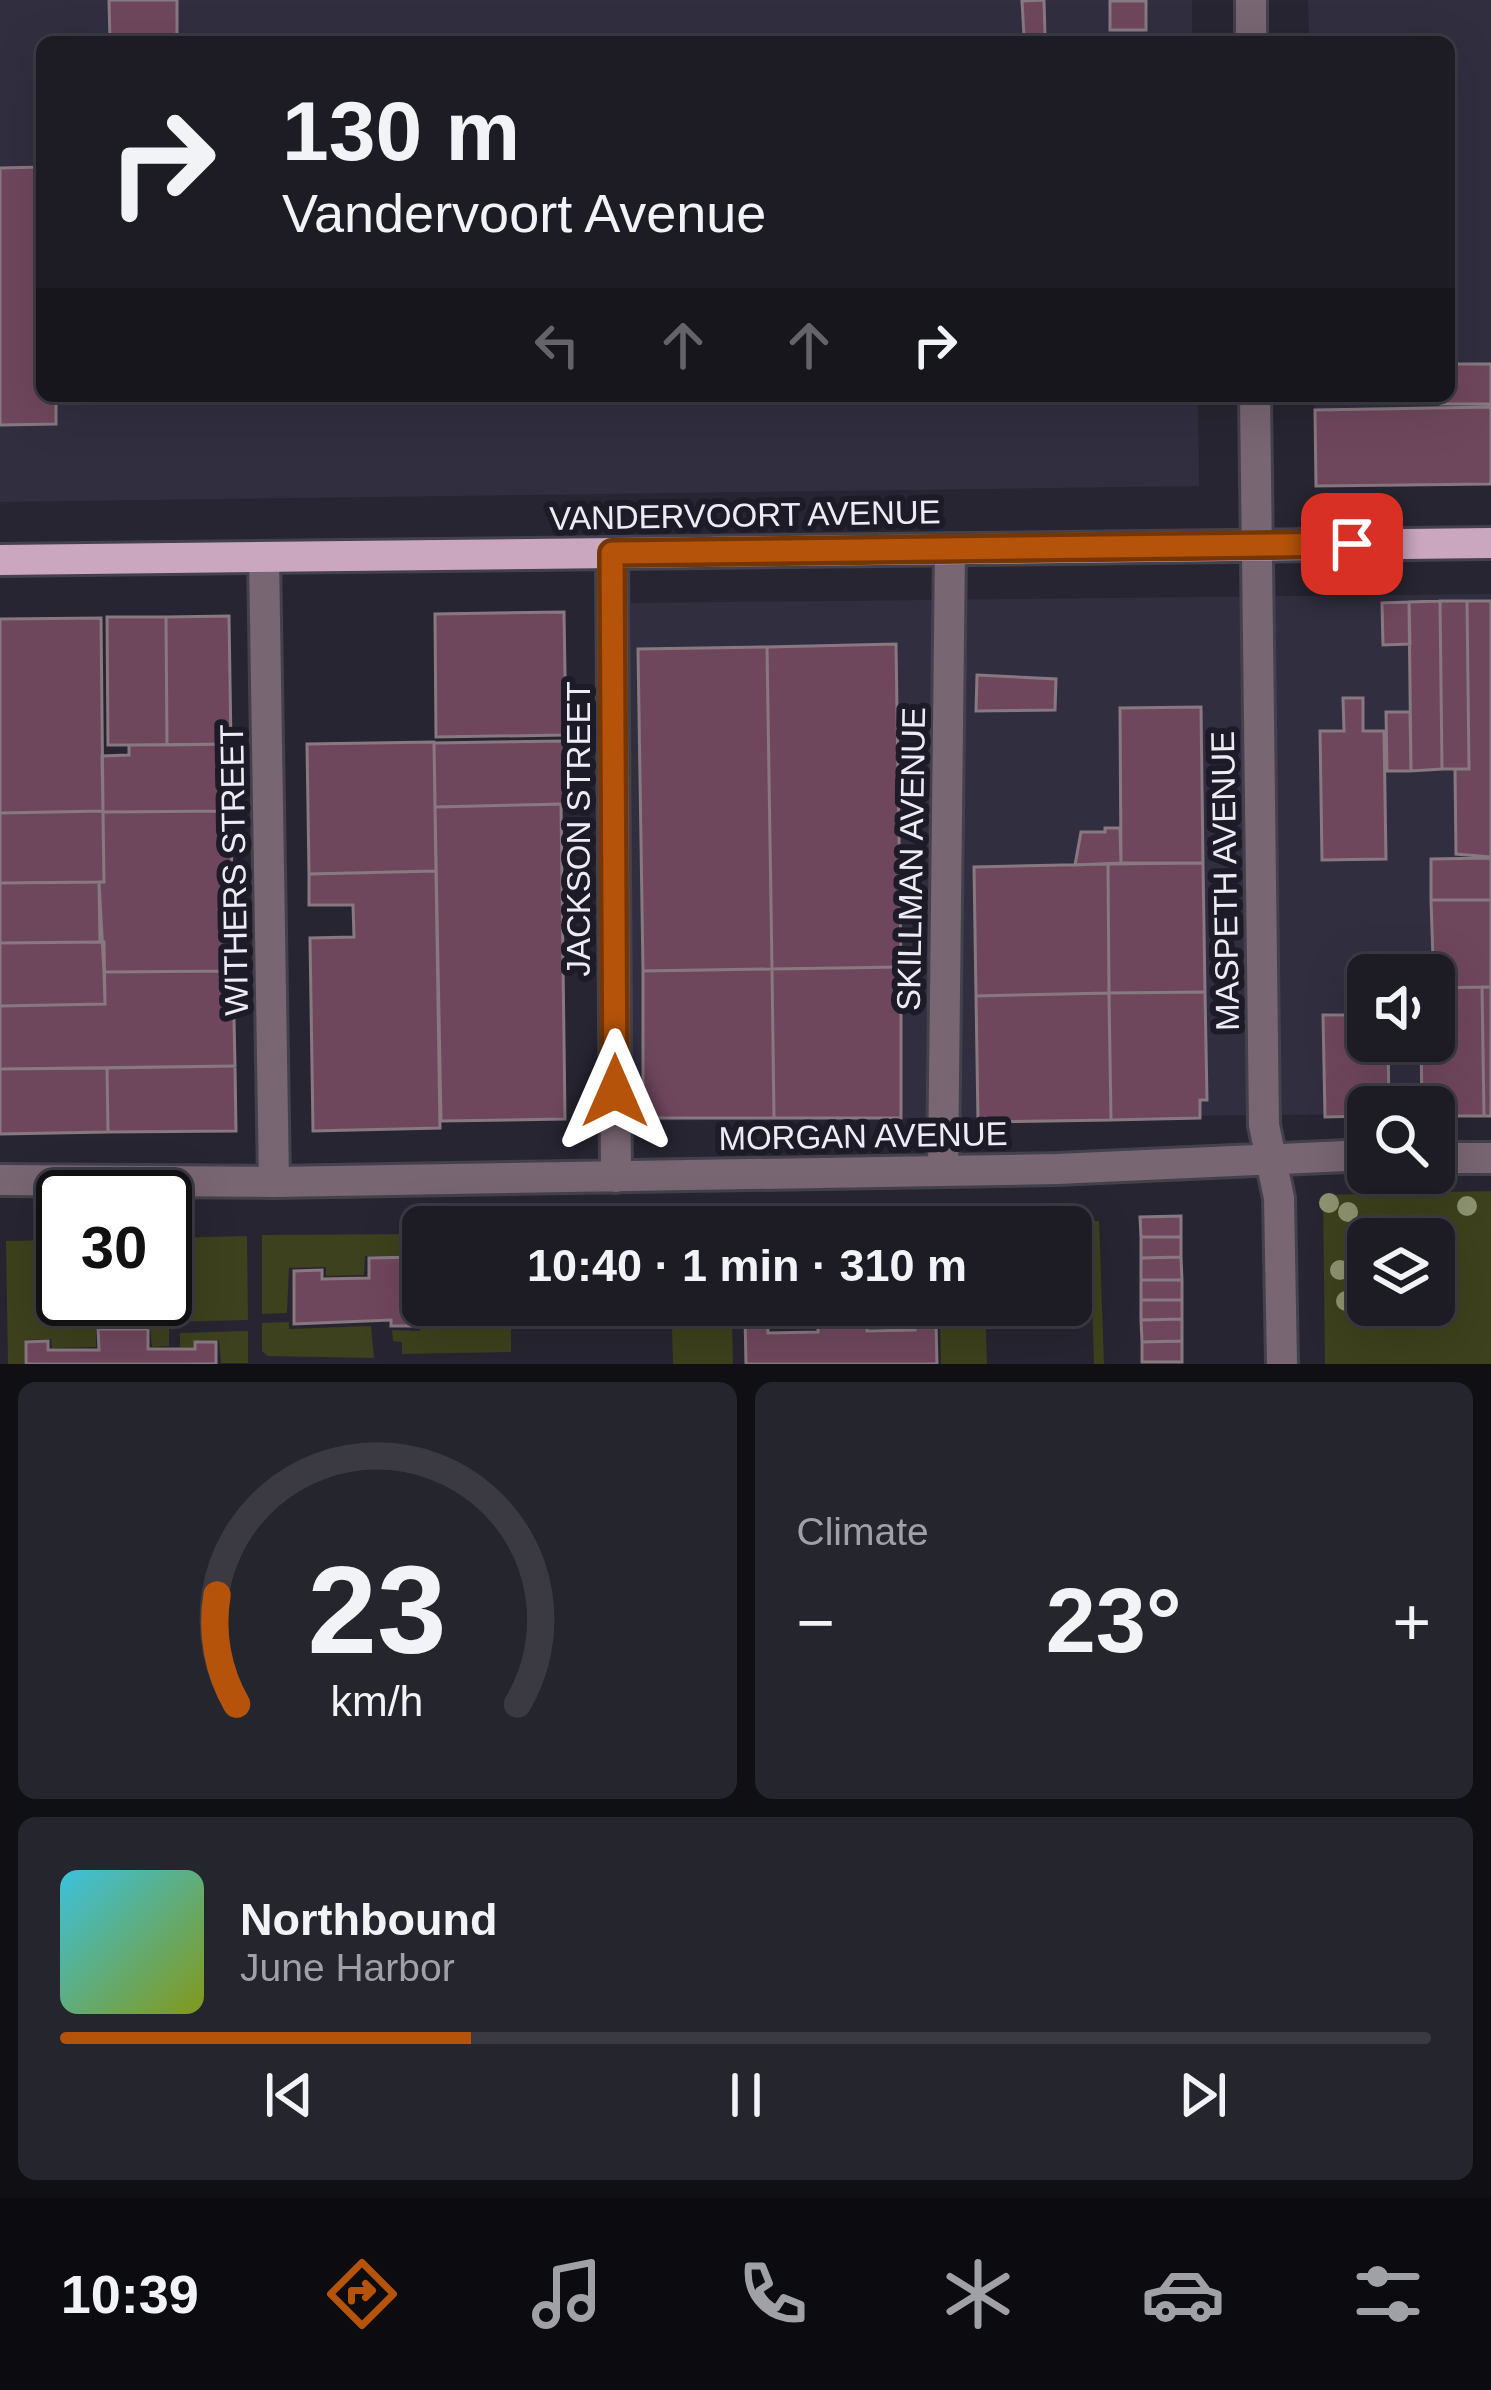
<!DOCTYPE html>
<html lang="en">
<head>
<meta charset="utf-8">
<style>
	:root { --surface:#1d1c25; --page:#25252d; --text:#f1f3f6; --muted:#a0a1a7; --line:#3b3a42; --accent:#b45309 }
	body { margin:0; font-family:Arial,sans-serif; background:var(--page); color:var(--text); height:100vh; display:flex; flex-direction:column; font-size:45px; white-space:nowrap }
	* { box-sizing:border-box; margin:0 }
	p { font-size:39px; color:var(--muted) }
	.icon { flex:none; width:66px; height:66px; fill:none; stroke:currentColor; stroke-width:2; stroke-linecap:round; stroke-linejoin:round }
	.map { position:relative; height:1364px; overflow:hidden }
	.drawer { display:flex; flex-direction:column; gap:18px; padding:18px; background:#100f14; flex:1 }
	.drawer>* { flex:none }
	.banner { position:absolute; left:36px; top:36px; width:1419px; height:366px; border-radius:18px; box-shadow:0 12px 48px #0002,0 0 0 3px var(--line); background:#1d1c25; color:var(--text); overflow:hidden }
	.fabs { position:absolute; left:1347px; top:954px; display:grid; gap:24px }
	.fabs a { display:grid; place-items:center; width:108px; height:108px; border-radius:18px; background:var(--surface); box-shadow:0 12px 48px #0002,0 0 0 3px var(--line); font-size:60px }
	.speed { position:absolute; left:36px; top:1170px; display:flex; gap:24px; font-size:60px; font-weight:700; text-align:center }
	.speed>* { display:grid; place-content:center; width:156px; height:156px; border-radius:50%; background:var(--surface); box-shadow:0 12px 48px #0002,0 0 0 3px var(--line); line-height:1 }
	.speed .limit { border:6px solid #111; border-radius:18px; background:#fff; color:#111 }
	.pin { position:absolute; display:grid; place-items:center; width:102px; height:102px; color:#fff; margin:-51px; border-radius:24px; box-shadow:0 6px 18px #0006 }
	.me { position:absolute; width:132px; margin:-66px; rotate:0deg; stroke-linejoin:round; filter:drop-shadow(0 0 9px #0008) }
	.turn { display:flex; align-items:center; gap:42px; height:252px; padding:0 48px; font-size:54px }
	.turn .icon { width:156px; height:156px; stroke-width:2.5 }
	.turn b { display:block; font-size:84px; line-height:102px }
	.lanes { display:flex; align-items:center; height:114px; padding:0 48px; background:#0003; justify-content:center; gap:60px; direction:ltr }
	.lanes .off { opacity:.35 }
	.big { font-size:90px; font-weight:700; line-height:1.1 }
	.drawer .widget { flex:1; display:flex; flex-direction:column; justify-content:center; gap:18px; min-width:0; padding:0 42px; border-radius:18px; background:var(--page) }
	.drawer .dial { align-items:center; gap:0 }
	.dial svg { height:312px; overflow:visible; fill:none; stroke:var(--line); stroke-width:7; stroke-linecap:round; text-anchor:middle }
	.dial text { fill:var(--text); stroke:none }
	.song { display:flex; align-items:center; gap:36px }
	.cover { width:144px; height:144px; border-radius:18px; background:linear-gradient(135deg,hsl(190 70% 55%),hsl(70 70% 35%)) }
	.played { height:12px; border-radius:6px; background:linear-gradient(90deg,var(--accent) 30%,var(--line) 30%) }
	.keys { display:flex; justify-content:space-around; direction:ltr }
	.heat { display:flex; justify-content:space-between; align-items:center; font-size:66px; direction:ltr }
	.drawer .tiles { flex:1; display:grid; gap:18px; grid-template-columns:1fr 1fr }
	.widget:last-child { grid-column:span 2 }
	.trip { position:absolute; left:402px; top:1206px; width:690px; height:120px; border-radius:18px; background:var(--surface); box-shadow:0 12px 48px #0002,0 0 0 3px var(--line); font-weight:700; line-height:120px; text-align:center }
	.dock { display:flex; height:192px; justify-content:space-around; align-items:center; background:#0c0b0f; color:var(--muted) }
	.dock .icon { width:84px; height:84px }
	.dock .current { color:var(--accent) }
	.dock b { font-size:54px; color:var(--text) }
	.map>svg:first-child { display:block }
	.built { fill:#312e40; fill-rule:evenodd }
	.green { fill:#3d411d; fill-rule:evenodd }
	.building { fill:#6f475d; stroke:#887880; stroke-width:3 }
	.lines { fill:none; stroke-linecap:round; stroke-linejoin:round }
	.minor-casing { stroke:#43414c; stroke-width:36 }
	.major-casing { stroke:#43414c; stroke-width:36 }
	.minor { stroke:#786672; stroke-width:30 }
	.major { stroke:#caa6bf; stroke-width:30 }
	.tree { fill:#8d9270 }
	.route-casing { stroke:#753606; stroke-width:30 }
	.route { stroke:#b45309; stroke-width:21 }
	.labels { text-anchor:middle; dominant-baseline:central; stroke-width:12; stroke-linejoin:round; paint-order:stroke }
	.street-label { font-size:33px; fill:#edecf4; stroke:#1d1b27 }
</style>
</head>
<body>
<div class="map">
<svg width="1491" height="1364" viewBox="0 0 1491 1364">
	<rect width="100%" height="100%" fill="#272531"/>
	<path class="built" d="M0 0H1192V42H42V396H1198L1199 486 0 502Z
		M1308 0H1491V484L1316 486 1315 396H1449V42H1309Z
		M1491 594V1113L1434 1107H1368V1114L629 1121 631 603ZM1368 975H1434V1041H1368Z"/>
	<path class="green" d="M1491 1191V1364H1325L1323 1195ZM1368 1239H1434V1305H1368Z
		M1099 1221 1104 1364H1094L1090 1234H1071L1066 1222Z
		M423 1234V1274L421 1256H365L364 1275 326 1276V1267L289 1268 287 1313 262 1314V1235Z
		M247 1236 248 1320 169 1322V1346L152 1347 150 1327 96 1328V1347L52 1348 51 1339 25 1340 24 1364H8L6 1241 63 1240V1299H165V1238Z
		M495 1305H511V1352L402 1354V1342L393 1341 392 1330 419 1331 426 1324 494 1327Z
		M874 1305H985L987 1364H941L940 1319 913 1321 912 1328 872 1329Z
		M732 1319 733 1364H673L672 1328H695L696 1320Z
		M289 1322V1329L371 1326 374 1358 268 1356 262 1351V1323Z
		M248 1331V1363H221L219 1340 194 1341 193 1347H180V1333Z"/>
	<path class="building" d="M109 0H177V42H110Z
		M1044 0 1045 35 1024 36 1022 1Z
		M1110 1H1146V30H1110Z
		M42 167V396H56V424L0 425V168Z
		M1449 364H1491V404H1441V396H1449Z
		M1491 407V484L1316 486 1315 410Z
		M1440 601H1467L1469 769H1442Z
		M1440 601 1442 769 1411 771 1409 602Z
		M1467 601H1491V857L1456 854 1455 769H1469Z
		M1409 602 1410 644 1383 645 1382 603Z
		M564 612 566 735 436 737 435 614Z
		M229 616 231 744 167 745 166 617Z
		M107 617H166L167 745H108Z
		M101 618 103 811 0 813V619Z
		M896 644 901 967 772 969 767 647Z
		M767 647 772 969 643 971 638 649Z
		M977 675 1056 679 1055 710 976 711Z
		M1343 698H1363V731H1384L1386 859 1322 860 1320 731H1344Z
		M1201 707 1203 863H1121L1120 708Z
		M1386 712H1410L1411 771H1387Z
		M565 741 566 804 435 807 434 743Z
		M434 742 436 871 309 874 307 744Z
		M231 744V811L103 812 102 756 129 755V745Z
		M561 804 565 1119 441 1121 435 807Z
		M103 811 104 882 0 883V813Z
		M231 811 233 971 104 972 99 882H104L103 812Z
		M1105 828H1120L1121 863 1075 865 1081 832H1105Z
		M1491 858V900H1431V859Z
		M1203 863 1205 992 1109 993 1108 864Z
		M1108 864 1109 993 976 996 974 867Z
		M436 871 440 1128 313 1131 310 938 354 937 353 905H309V874Z
		M99 882 100 942 0 943V883Z
		M1431 900H1491V987L1434 988Z
		M104 942 105 1004 0 1006V943Z
		M901 967V1118H774L772 969Z
		M772 969 774 1118H643V971Z
		M233 971 235 1066 0 1069V1006L105 1004 104 972Z
		M1482 987H1491V1116H1484Z
		M1482 987 1484 1116H1434V1107H1422L1421 1041H1434V988Z
		M1205 992 1207 1100H1200V1118L1111 1120 1109 993Z
		M1109 993 1111 1120 978 1122 976 996Z
		M1323 1015H1368V1041H1388L1389 1107H1368V1116L1325 1117Z
		M235 1066 236 1131 108 1132 107 1068Z
		M107 1068 108 1132 0 1134V1069Z
		M1181 1216V1237H1141L1140 1217Z
		M1141 1237H1181V1257L1141 1258Z
		M418 1257 423 1305H493L494 1322 420 1321 419 1326H391V1320L294 1324V1271L322 1270V1279L369 1278V1258Z
		M1181 1257 1182 1280H1141V1258Z
		M1141 1280H1182V1300H1141Z
		M1141 1300H1182V1319L1141 1320Z
		M577 1305H767L768 1333 818 1332V1312L867 1311V1331L915 1330V1323H936L937 1364H746L745 1316H694V1326H658V1317L607 1318V1326H577Z
		M1182 1319V1341L1142 1342 1141 1320Z
		M98 1329H148V1349H195V1342H216V1364H26V1342L48 1341V1350H99Z
		M1182 1341V1362H1142V1342Z"/>
	<g class="lines">
		<defs>
			<path id="minor" d="M1251 0V42
				M1255 396 1264 1125 1279 1198 1282 1364
				M612 553 616 1177
				M264 557 274 1182
				M1434 1158H1491
				M943 1170 950 549
				M0 1180 274 1182 1057 1169 1368 1155"/>
			<path id="major" d="M0 560 1491 543"/>
		</defs>
		<use href="#minor" class="minor-casing"/>
		<use href="#major" class="major-casing"/>
		<use href="#minor" class="minor"/>
		<use href="#major" class="major"/>
	</g>
	<g class="tree">
		<circle cx="1329" cy="1203" r="10"/>
		<circle cx="1467" cy="1206" r="10"/>
		<circle cx="1348" cy="1212" r="10"/>
		<circle cx="1340" cy="1270" r="10"/>
		<circle cx="1346" cy="1301" r="10"/>
	</g>
	<g class="lines">
		<defs>
			<path id="route" d="M615 1091 612 553 1352 544"/>
		</defs>
		<use href="#route" class="route-casing"/>
		<use href="#route" class="route"/>
	</g>
	<g class="labels">
		<g class="street-label">
			<text transform="translate(745 515) rotate(-1)">VANDERVOORT AVENUE</text>
			<text transform="translate(578 829) rotate(-90)">JACKSON STREET</text>
			<text transform="translate(911 859) rotate(-89)">SKILLMAN AVENUE</text>
			<text transform="translate(234 870) rotate(-91)">WITHERS STREET</text>
			<text transform="translate(1225 881) rotate(-91)">MASPETH AVENUE</text>
			<text transform="translate(863 1136) rotate(-1)">MORGAN AVENUE</text>
		</g>
	</g>
</svg>
<div class="fabs">
<a><svg class="icon" aria-label="sound" viewBox="0 0 24 24"><path d="M4 9h4l5-4v14l-5-4H4zM17 9q2 3 0 6"/></svg></a>
<a><svg class="icon" aria-label="search" viewBox="0 0 24 24"><circle cx="10" cy="10" r="6"/><path d="M15 15l6 6"/></svg></a>
<a><svg class="icon" aria-label="layers" viewBox="0 0 24 24"><path d="M12 4l9 5-9 5-9-5zM3 14l9 5 9-5"/></svg></a>
</div>
<div class="speed"><div class="limit">30</div></div>
<div class="pin" style="left:1352px;top:544px;background:#d93025"><svg class="icon" aria-label="arrive" viewBox="0 0 24 24"><path d="M6 21V4h12l-3 4 3 4H6"/></svg></div>
<svg class="me" style="left:615px;top:1091px" viewBox="-20 -20 40 40"><path d="M0-17L14 15 0 8-14 15z" fill="#b45309" stroke="#fff" stroke-width="4"/></svg>
<div class="trip">10:40 · 1 min · 310 m</div>
<div class="banner">
<div class="turn"><svg class="icon" aria-label="right" viewBox="0 0 24 24"><path d="M7 20v-9h11M14 6l5 5-5 5"/></svg><div><b>130 m</b>Vandervoort Avenue</div></div>
<div class="lanes"><svg class="icon off" aria-label="left" viewBox="0 0 24 24"><path d="M17 20v-9H6M10 6l-5 5 5 5"/></svg><svg class="icon off" aria-label="ahead" viewBox="0 0 24 24"><path d="M12 20V5M6 11l6-6 6 6"/></svg><svg class="icon off" aria-label="ahead" viewBox="0 0 24 24"><path d="M12 20V5M6 11l6-6 6 6"/></svg><svg class="icon" aria-label="right" viewBox="0 0 24 24"><path d="M7 20v-9h11M14 6l5 5-5 5"/></svg></div>
</div>
</div>
<section class="drawer">
<div class="tiles">
<div class="widget dial"><svg viewBox="0 0 100 80">
<path d="M14 69A42 42 0 1 1 86 69"/>
<path d="M14 69A42 42 0 0 1 9 41" stroke="#b45309"/>
<text x="50" y="56" font-size="32" font-weight="700">23</text>
<text x="50" y="72" font-size="11">km/h</text>
</svg></div>
<div class="widget"><p>Climate</p>
<div class="heat"><a>−</a><b class="big">23°</b><a>+</a></div>
</div>
<div class="widget">
<div class="song"><i class="cover"></i><div><b>Northbound</b><p>June Harbor</p></div></div>
<div class="played"></div>
<div class="keys"><svg class="icon" aria-label="previous" viewBox="0 0 24 24"><path d="M18 5L8 12l10 7zM5 5v14"/></svg><svg class="icon" aria-label="pause" viewBox="0 0 24 24"><path d="M8 5v14M16 5v14"/></svg><svg class="icon" aria-label="next" viewBox="0 0 24 24"><path d="M6 5l10 7-10 7zM19 5v14"/></svg></div>
</div>
</div>
</section>
<nav class="dock">
<b>10:39</b>
<svg class="icon current" aria-label="directions" viewBox="0 0 24 24"><path d="M12 3l9 9-9 9-9-9zM9 14v-3h6M13 9l2 2-2 2"/></svg>
<svg class="icon" aria-label="music" viewBox="0 0 24 24"><path d="M9 18V5l10-2v13"/><circle cx="6" cy="18" r="3"/><circle cx="16" cy="16" r="3"/></svg>
<svg class="icon" aria-label="phone" viewBox="0 0 24 24"><path d="M5 4h4l2 5-3 2q2 4 5 5l2-3 5 2v4C11 20 4 13 5 4z"/></svg>
<svg class="icon" aria-label="climate" viewBox="0 0 24 24"><path d="M12 3v18M4 7l16 10M4 17L20 7"/></svg>
<svg class="icon" aria-label="car" viewBox="0 0 24 24"><path d="M5 17H2v-5l4-1 3-4h7l3 4 3 1v5h-3M9 17h6M6 11h13"/><circle cx="7" cy="17" r="2"/><circle cx="17" cy="17" r="2"/></svg>
<svg class="icon" aria-label="filters" viewBox="0 0 24 24"><path d="M4 7h16M4 17h16"/><circle cx="9" cy="7" r="2"/><circle cx="15" cy="17" r="2"/></svg>
</nav>
</body>
</html>
